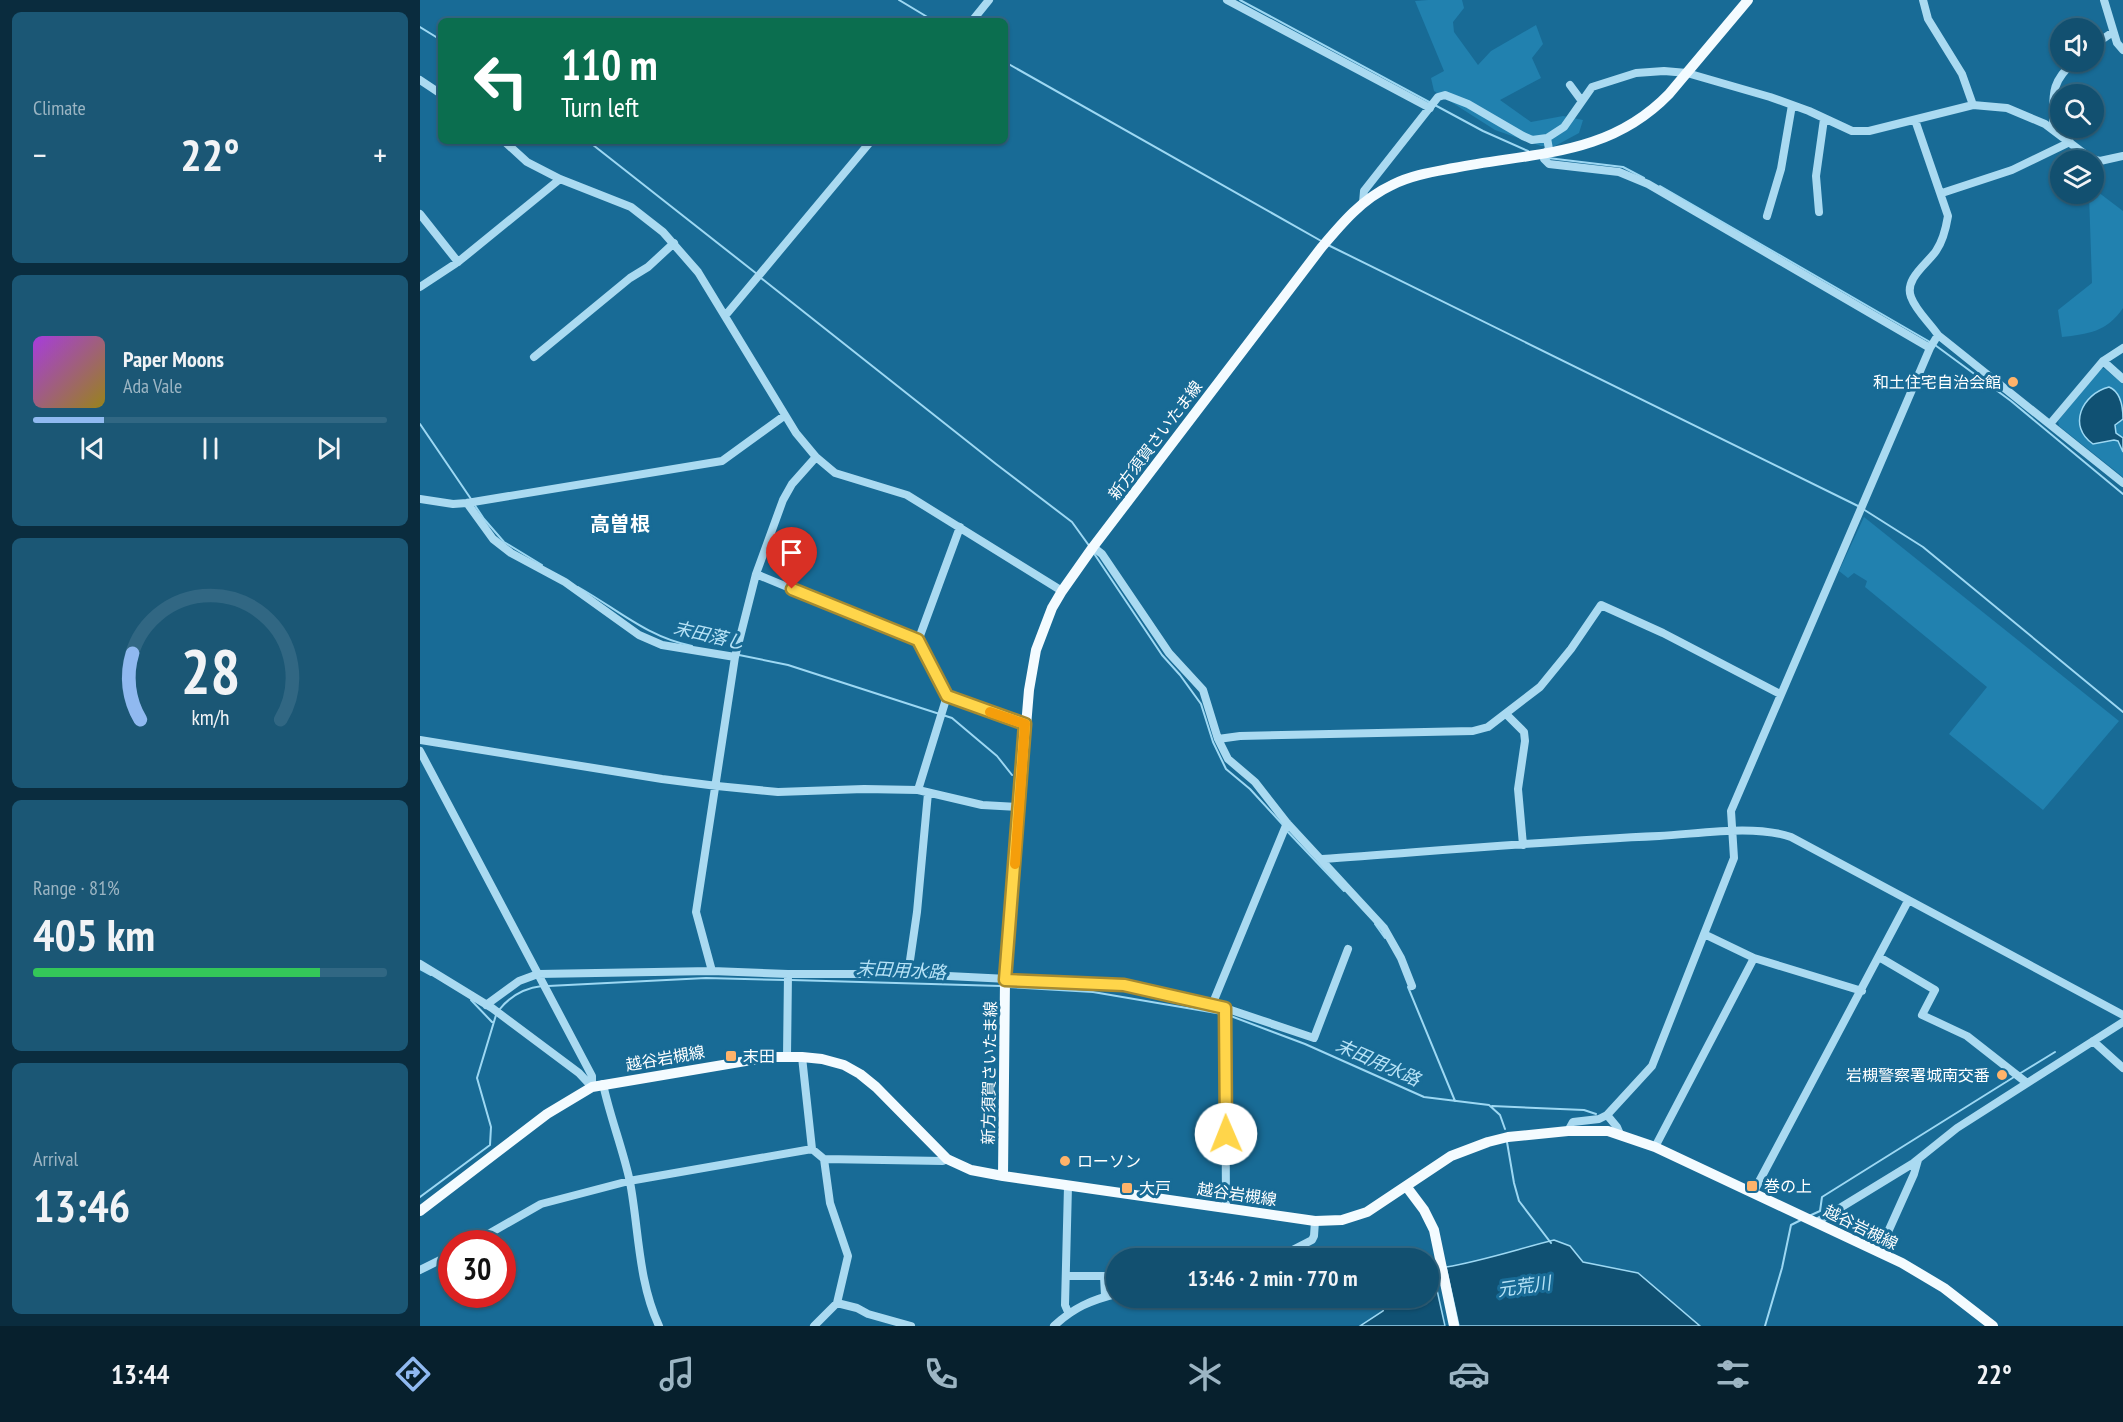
<!DOCTYPE html>
<html lang="en">
<head>
<meta charset="utf-8">
<style>
	:root { --surface:#125070; --page:#1b5775; --text:#f1f3f6; --muted:#9cb5c3; --line:#316783; --accent:#90b9f0 }
	body { margin:0; font-family:"PT Sans Narrow","Noto Sans JP",sans-serif; background:var(--page); color:var(--text); height:100vh; display:flex; flex-direction:column; font-size:22px; white-space:nowrap }
	* { box-sizing:border-box; margin:0 }
	p { font-size:20px; color:var(--muted) }
	.icon { flex:none; width:33px; height:33px; fill:none; stroke:currentColor; stroke-width:2; stroke-linecap:round; stroke-linejoin:round }
	.map { position:relative; flex:1; overflow:hidden }
	.details { display:flex; flex-direction:column; gap:12px; padding:12px; background:#0a2c3e; width:420px }
	.details>* { flex:none }
	.top-card { position:absolute; left:18px; top:18px; width:570px; height:126px; border-radius:9px; box-shadow:0 2px 4px #0004,0 0 0 2px var(--line); background:#0b6e4f; color:#fff; overflow:hidden }
	.controls { position:absolute; left:1630px; top:18px; display:grid; gap:12px }
	.controls a { display:grid; place-items:center; width:54px; height:54px; border-radius:50%; background:var(--surface); box-shadow:0 2px 4px #0004,0 0 0 2px var(--line); font-size:30px }
	.speed { position:absolute; left:18px; top:1230px; display:flex; gap:12px; font-size:30px; font-weight:700; text-align:center }
	.speed>* { display:grid; place-content:center; width:78px; height:78px; border-radius:50%; background:var(--surface); box-shadow:0 2px 4px #0004,0 0 0 2px var(--line); line-height:1 }
	.speed .limit { border:9px solid #d22; background:#fff; color:#111 }
	.pin { position:absolute; display:grid; place-items:center; width:51px; height:51px; color:#fff; margin:-62px -26px; border-radius:50% 50% 50% 0; rotate:-45deg; box-shadow:0 0 6px #0007 }
	.pin .icon { rotate:45deg }
	.me { position:absolute; width:66px; margin:-33px; rotate:359deg; stroke-linejoin:round; filter:drop-shadow(0 0 4px #0008) }
	.turn { display:flex; align-items:center; gap:21px; height:126px; padding:0 24px; font-size:27px }
	.turn .icon { width:78px; height:78px; stroke-width:2.5 }
	.turn b { display:block; font-size:42px; line-height:51px }
	.big { font-size:45px; font-weight:600; line-height:1.1 }
	.details .tile { flex:1; display:flex; flex-direction:column; justify-content:center; gap:9px; min-width:0; padding:0 21px; border-radius:9px; background:var(--page) }
	.details .dial { align-items:center; gap:0 }
	.dial svg { height:156px; overflow:visible; fill:none; stroke:var(--line); stroke-width:7; stroke-linecap:round; text-anchor:middle }
	.dial text { fill:var(--text); stroke:none }
	.song { display:flex; align-items:center; gap:18px }
	.cover { width:72px; height:72px; border-radius:9px; background:linear-gradient(135deg,hsl(280 70% 55%),hsl(50 70% 35%)) }
	.played { height:6px; border-radius:3px; background:linear-gradient(90deg,var(--accent) 20%,var(--line) 20%) }
	.keys { display:flex; justify-content:space-around; direction:ltr }
	.heat { display:flex; justify-content:space-between; align-items:center; font-size:33px; direction:ltr }
	.charge { height:9px; border-radius:4px; background:linear-gradient(90deg,#34c759 81%,var(--line) 0) }
	.trip { position:absolute; left:686px; top:1248px; width:333px; height:60px; border-radius:30px; background:var(--surface); box-shadow:0 2px 4px #0004,0 0 0 2px var(--line); font-weight:600; line-height:60px; text-align:center }
	.menu { display:flex; height:96px; justify-content:space-around; align-items:center; background:#07202d; color:var(--muted) }
	.menu .icon { width:42px; height:42px }
	.menu .active { color:var(--accent) }
	.menu b { font-size:27px; color:var(--text) }
	main { display:flex; flex:1; min-height:0 }
	.map>svg:first-child { display:block }
	.green { fill:#2181af }
	.water { fill:#105173; stroke:#9dd8f3; stroke-width:1.5 }
	.lines { fill:none; stroke-linecap:round; stroke-linejoin:round }
	.stream { stroke:#9dd8f3; stroke-width:2 }
	.minor { stroke:#aadaf1; stroke-width:8 }
	.major { stroke:#f4fbff; stroke-width:10 }
	.route-casing { stroke:#a68a30; stroke-width:15 }
	.route { stroke:#ffd54a; stroke-width:10 }
	.slow { stroke:#f59e0b; stroke-width:10 }
	.poi-dot { fill:#ffb36a; stroke:#186b96; stroke-width:2 }
	.labels { text-anchor:middle; dominant-baseline:central; stroke-width:6; stroke-linejoin:round; paint-order:stroke }
	.poi-label { font-size:16px; fill:#fff; stroke:#186b96; text-anchor:start }
	.street-label { font-size:16px; fill:#fff; stroke:#186b96 }
	.water-label { font-size:18px; font-style:italic; fill:#b7e3f7; stroke:#186b96 }
	.quarter-label { font-size:20px; font-weight:bold; fill:#fff; stroke:#186b96 }
</style>
</head>
<body>
<main>
<section class="details">
<div class="tile"><p>Climate</p>
<div class="heat"><a>−</a><b class="big">22°</b><a>+</a></div>
</div>
<div class="tile">
<div class="song"><i class="cover"></i><div><b>Paper Moons</b><p>Ada Vale</p></div></div>
<div class="played"></div>
<div class="keys"><svg class="icon" aria-label="previous" viewBox="0 0 24 24"><path d="M18 5L8 12l10 7zM5 5v14"/></svg><svg class="icon" aria-label="pause" viewBox="0 0 24 24"><path d="M8 5v14M16 5v14"/></svg><svg class="icon" aria-label="next" viewBox="0 0 24 24"><path d="M6 5l10 7-10 7zM19 5v14"/></svg></div>
</div>
<div class="tile dial"><svg viewBox="0 0 100 80">
<path d="M14 69A42 42 0 1 1 86 69"/>
<path d="M14 69A42 42 0 0 1 10 35" stroke="#90b9f0"/>
<text x="50" y="56" font-size="32" font-weight="700">28</text>
<text x="50" y="72" font-size="11">km/h</text>
</svg></div>
<div class="tile"><p>Range · 81%</p><b class="big">405 km</b><div class="charge"></div></div>
<div class="tile"><p>Arrival</p><b class="big">13:46</b></div>
</section>
<div class="map">
<svg width="1703" height="1326" viewBox="0 0 1703 1326">
	<rect width="100%" height="100%" fill="#186b96"/>
	<path class="green" d="M1008 0H1042L1044 8 1033 22 1034 32 1058 65 1071 51 1116 25 1123 44 1112 58 1121 78 1080 100 1111 122 1143 116 1163 120 1159 133 1135 146H1121L1075 130 1014 91 1011 78 1024 71 995 1Z
		M1674 189 1703 211V308C1687 332 1668 334 1642 337L1638 310 1672 283 1669 194H1674Z
		M1681 368 1685 369 1703 384V477L1639 426 1638 421Z
		M1444 517 1699 721 1623 810 1529 734 1567 687 1445 587 1447 581 1434 573 1428 578 1419 571Z"/>
	<path class="water" d="M1689 387C1701 392 1703 407 1703 419L1695 425 1696 433 1703 438V452L1698 441 1694 440 1673 444C1647 426 1662 394 1689 387Z
		M1134 1240 1150 1246 1163 1262 1218 1273 1280 1326H1039L1026 1267C1062 1261 1098 1249 1134 1240Z
		M1013 1272 1025 1326H940L963 1311 968 1298H1008V1273Z"/>
	<g class="lines">
		<path class="stream" d="M479 0 514 21
			M820 0 1063 131 1108 151
			M0 27 21 40
			M585 62 903 242
			M168 141 337 274
			M1128 158 1203 167 1224 178
			M1240 186 1510 342
			M908 245 1438 506
			M341 278 576 464 652 522 670 547
			M1515 345 1591 401 1703 494
			M0 424 51 499
			M54 504 64 519 84 542 122 565
			M1443 509 1503 547 1703 712
			M673 552 742 655 760 675 781 704 793 742 806 769 830 789 863 825
			M158 587C197 609 227 637 272 646
			M319 655 368 665 532 718 577 756 592 775
			M866 830 924 891
			M955 924 965 938
			M0 969 11 975
			M371 980 581 986
			M128 986 286 978 365 980
			M589 987 673 992 808 1015 885 1044 1004 1097 1069 1105 1080 1115 1085 1129
			M988 987 1035 1101
			M51 1000 72 1022
			M79 1010C90 996 105 988 122 986
			M1599 1074 1635 1052
			M1072 1106 1164 1110 1176 1114
			M1087 1142 1094 1183 1099 1201 1131 1243
			M0 1197 70 1145 71 1127 57 1078 76 1015
			M1389 1216 1400 1211 1402 1197 1594 1077
			M1345 1326 1362 1268 1371 1225 1381 1220"/>
		<path class="minor" d="M807 0 1010 108
			M1503 0 1508 19 1542 74 1553 105
			M1684 0 1697 43 1703 50
			M552 21 569 0
			M1674 45 1693 32
			M0 80 21 94
			M1150 85 1161 100
			M1495 120 1528 216C1526 228 1523 241 1516 251 1507 264 1484 279 1491 297 1496 311 1510 323 1518 335L1703 483
			M1633 130C1634 98 1628 84 1654 62
			M84 141 107 162 140 179 211 207 243 232 278 272 376 433 396 457 415 473 487 495 642 591
			M1522 193 1592 170 1650 142
			M943 203 944 191 1018 97 1025 95 1048 104 1103 136 1112 140 1127 138
			M1399 212 1396 176 1404 119
			M0 214 38 262
			M1347 216 1361 169 1372 105
			M0 287 38 262 140 179
			M305 316 451 141
			M1510 348 1228 184 1199 172 1129 164 1124 159V154L1129 149 1127 138 1144 127 1172 87 1216 73 1244 71 1267 73 1350 97 1389 111 1432 131H1449L1553 105 1587 108 1625 124 1670 158 1680 161 1703 156
			M114 357 210 278 228 267 254 243
			M1683 361 1703 379
			M1630 424 1683 361 1703 348
			M0 499 33 504 47 503 296 462 302 461 364 416
			M47 503 73 539 91 553 145 582 219 635 242 645 315 657
			M673 547 682 554 749 653 783 690 798 739 808 759 835 782 867 823 964 928 981 958 992 986
			M336 574 498 641 527 696 605 724
			M498 641 540 527
			M1086 714 1104 732 1105 741 1098 789 1103 845
			M798 739 820 736 1053 731 1068 727 1120 687 1151 649 1181 605 1243 633 1360 694
			M0 740 242 779 297 786 358 792 444 789 498 790 562 805 599 807
			M0 751 172 1076V1087
			M498 790 527 696
			M902 859C1014 851 1127 841 1239 836 1279 834 1333 824 1371 837L1703 1015
			M1284 934 1334 958 1442 991
			M1459 957 1515 990 1502 1015 1547 1036 1607 1083
			M0 964 72 1008 159 1073 172 1087
			M292 971 276 912 315 657 336 574 363 500 372 484 396 457
			M488 974 497 912 508 793
			M66 1005 99 981 118 974 292 971 368 974H488L704 985 805 1008 894 1038 928 949
			M792 1005 867 823
			M805 1008 806 1208
			M1673 1041 1703 1068
			M367 1056 368 974
			M382 1057 392 1149
			M183 1084C190 1117 203 1149 210 1182 219 1230 218 1281 239 1326
			M1187 1115 1197 1127 1200 1134
			M1148 1131 1153 1122 1179 1119 1187 1115 1232 1066 1314 858 1311 811 1510 348 1518 335
			M1235 1147 1334 958
			M1333 1193 1488 901
			M1397 1222 1492 1164 1537 1128 1703 1022
			M51 1244 121 1204 209 1181 392 1149 404 1159 523 1161 527 1159
			M1459 1252 1494 1174 1498 1160
			M857 1258 892 1240 894 1236 895 1221
			M0 1270 32 1254
			M646 1276H684L685 1296
			M417 1303 437 1308 448 1314 491 1326
			M648 1312 645 1305 648 1186
			M394 1326 417 1303 428 1256 410 1203 404 1159
			M634 1326C653 1308 671 1300 696 1294"/>
		<path class="major" d="M583 1176 585 980 609 690 616 650 632 608 642 591 673 547 901 248C922 223 942 199 972 185 992 175 1013 172 1034 168 1114 152 1188 157 1249 94L1328 0
			M986 1186 1004 1210 1014 1230 1034 1326
			M0 1211 127 1114 172 1087 350 1057H382L402 1059 424 1065 440 1074 456 1087 527 1159 551 1170 583 1176 895 1221 922 1220 947 1212 1031 1156 1068 1142 1088 1137 1148 1131H1188L1235 1147 1482 1263 1524 1288 1573 1326"/>
	</g>
	<g class="lines">
		<defs>
			<path id="route" d="M372 589 498 640 527 696 605 724 585 980 704 985 805 1008 806 1134"/>
		</defs>
		<use href="#route" class="route-casing"/>
		<use href="#route" class="route"/>
		<path class="slow" d="M570 712 605 724 595 864"/>
	</g>
	<g class="poi-dot">
		<circle cx="1593" cy="382" r="6"/>
		<rect x="305" y="1050" width="12" height="12" rx="3"/>
		<circle cx="1582" cy="1075" r="6"/>
		<circle cx="645" cy="1161" r="6"/>
		<rect x="1326" y="1180" width="12" height="12" rx="3"/>
		<rect x="701" y="1182" width="12" height="12" rx="3"/>
	</g>
	<g class="labels">
		<g class="poi-label">
			<text x="1581" y="382" text-anchor="end">和土住宅自治会館</text>
			<text x="323" y="1056">末田</text>
			<text x="1570" y="1075" text-anchor="end">岩槻警察署城南交番</text>
			<text x="657" y="1161">ローソン</text>
			<text x="1344" y="1186">巻の上</text>
			<text x="719" y="1188">大戸</text>
		</g>
		<g class="street-label">
			<text transform="translate(735 440) rotate(-53)">新方須賀さいたま線</text>
			<text transform="translate(245 1058) rotate(-10)">越谷岩槻線</text>
			<text transform="translate(569 1073) rotate(-89)">新方須賀さいたま線</text>
			<text transform="translate(817 1194) rotate(8)">越谷岩槻線</text>
			<text transform="translate(1441 1227) rotate(26)">越谷岩槻線</text>
		</g>
		<g class="water-label">
			<text transform="translate(289 635) rotate(13)">末田落し</text>
			<text transform="translate(481 970) rotate(3)">末田用水路</text>
			<text transform="translate(958 1062) rotate(24)">末田用水路</text>
			<text transform="translate(1104 1286) rotate(-8)">元荒川</text>
		</g>
		<g class="quarter-label">
			<text x="200" y="524">高曽根</text>
		</g>
	</g>
</svg>
<div class="controls">
<a><svg class="icon" aria-label="sound" viewBox="0 0 24 24"><path d="M4 9h4l5-4v14l-5-4H4zM17 9q2 3 0 6"/></svg></a>
<a><svg class="icon" aria-label="search" viewBox="0 0 24 24"><circle cx="10" cy="10" r="6"/><path d="M15 15l6 6"/></svg></a>
<a><svg class="icon" aria-label="layers" viewBox="0 0 24 24"><path d="M12 4l9 5-9 5-9-5zM3 14l9 5 9-5"/></svg></a>
</div>
<div class="speed"><div class="limit">30</div></div>
<div class="pin" style="left:372px;top:589px;background:#d93025"><svg class="icon" aria-label="arrive" viewBox="0 0 24 24"><path d="M6 21V4h12l-3 4 3 4H6"/></svg></div>
<svg class="me" style="left:806px;top:1134px" viewBox="-20 -20 40 40"><circle r="19" fill="#fff"/><path d="M0-13L10 11 0 6-10 11z" fill="#ffd54a"/></svg>
<div class="trip">13:46 · 2 min · 770 m</div>
<div class="top-card">
<div class="turn"><svg class="icon" aria-label="left" viewBox="0 0 24 24"><path d="M17 20v-9H6M10 6l-5 5 5 5"/></svg><div><b>110 m</b>Turn left</div></div>
</div>
</div>
</main>
<nav class="menu">
<b>13:44</b>
<svg class="icon active" aria-label="directions" viewBox="0 0 24 24"><path d="M12 3l9 9-9 9-9-9zM9 14v-3h6M13 9l2 2-2 2"/></svg>
<svg class="icon" aria-label="music" viewBox="0 0 24 24"><path d="M9 18V5l10-2v13"/><circle cx="6" cy="18" r="3"/><circle cx="16" cy="16" r="3"/></svg>
<svg class="icon" aria-label="phone" viewBox="0 0 24 24"><path d="M5 4h4l2 5-3 2q2 4 5 5l2-3 5 2v4C11 20 4 13 5 4z"/></svg>
<svg class="icon" aria-label="climate" viewBox="0 0 24 24"><path d="M12 3v18M4 7l16 10M4 17L20 7"/></svg>
<svg class="icon" aria-label="car" viewBox="0 0 24 24"><path d="M5 17H2v-5l4-1 3-4h7l3 4 3 1v5h-3M9 17h6M6 11h13"/><circle cx="7" cy="17" r="2"/><circle cx="17" cy="17" r="2"/></svg>
<svg class="icon" aria-label="filters" viewBox="0 0 24 24"><path d="M4 7h16M4 17h16"/><circle cx="9" cy="7" r="2"/><circle cx="15" cy="17" r="2"/></svg>
<b>22°</b>
</nav>
</body>
</html>
